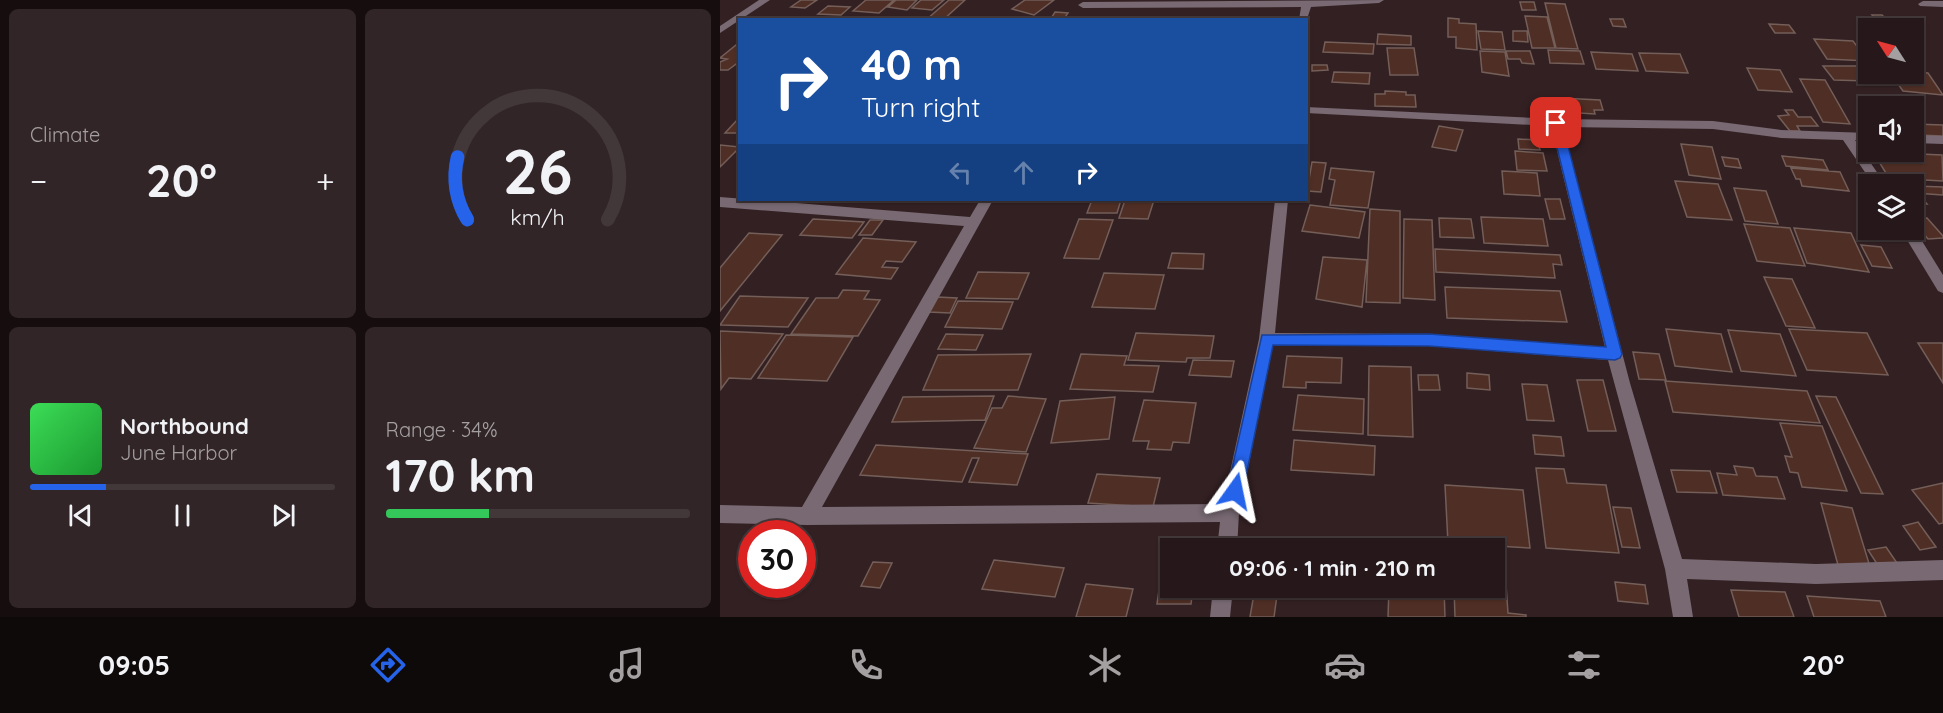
<!DOCTYPE html>
<html lang="en">
<head>
<meta charset="utf-8">
<style>
	:root { --surface:#26181a; --page:#322527; --text:#f1f3f6; --muted:#a4a0a2; --line:#423739; --accent:#2563eb }
	body { margin:0; font-family:Quicksand,sans-serif; background:var(--page); color:var(--text); height:100vh; display:flex; flex-direction:column; font-size:22px; white-space:nowrap }
	* { box-sizing:border-box; margin:0 }
	p { font-size:20px; color:var(--muted) }
	.icon { flex:none; width:33px; height:33px; fill:none; stroke:currentColor; stroke-width:2; stroke-linecap:round; stroke-linejoin:round }
	.map { position:relative; flex:1; overflow:hidden }
	.details { display:flex; flex-direction:column; gap:9px; padding:9px; background:#150d0e; width:720px }
	.details>* { flex:none }
	.top-card { position:absolute; left:18px; top:18px; width:570px; height:183px; border-radius:0px; box-shadow:0 2px 4px #0004,0 0 0 2px var(--line); background:#1a4fa0; color:#fff; overflow:hidden }
	.needle { width:39px; rotate:306deg }
	.controls { position:absolute; left:1138px; top:18px; display:grid; gap:12px }
	.controls a { display:grid; place-items:center; width:66px; height:66px; border-radius:0px; background:var(--surface); box-shadow:0 2px 4px #0004,0 0 0 2px var(--line); font-size:30px }
	.speed { position:absolute; left:18px; top:520px; display:flex; gap:12px; font-size:30px; font-weight:700; text-align:center }
	.speed>* { display:grid; place-content:center; width:78px; height:78px; border-radius:50%; background:var(--surface); box-shadow:0 2px 4px #0004,0 0 0 2px var(--line); line-height:1 }
	.speed .limit { border:9px solid #d22; background:#fff; color:#111 }
	.pin { position:absolute; display:grid; place-items:center; width:51px; height:51px; color:#fff; margin:-26px; border-radius:12px; box-shadow:0 3px 9px #0006 }
	.me { position:absolute; width:66px; margin:-33px; rotate:12deg; stroke-linejoin:round; filter:drop-shadow(0 0 4px #0008) }
	.turn { display:flex; align-items:center; gap:21px; height:126px; padding:0 24px; font-size:27px }
	.turn .icon { width:78px; height:78px; stroke-width:2.5 }
	.turn b { display:block; font-size:42px; line-height:51px }
	.lanes { display:flex; align-items:center; height:57px; padding:0 24px; background:#0003; justify-content:center; gap:30px; direction:ltr }
	.lanes .off { opacity:.35 }
	.big { font-size:45px; font-weight:700; line-height:1.1 }
	.details .card { flex:1; display:flex; flex-direction:column; justify-content:center; gap:9px; min-width:0; padding:0 21px; border-radius:9px; background:var(--page) }
	.details .dial { align-items:center; gap:0 }
	.dial svg { height:156px; overflow:visible; fill:none; stroke:var(--line); stroke-width:7; stroke-linecap:round; text-anchor:middle }
	.dial text { fill:var(--text); stroke:none }
	.song { display:flex; align-items:center; gap:18px }
	.cover { width:72px; height:72px; border-radius:9px; background:linear-gradient(135deg,hsl(130 70% 55%),hsl(130 70% 35%)) }
	.played { height:6px; border-radius:3px; background:linear-gradient(90deg,var(--accent) 25%,var(--line) 25%) }
	.keys { display:flex; justify-content:space-around; direction:ltr }
	.heat { display:flex; justify-content:space-between; align-items:center; font-size:33px; direction:ltr }
	.charge { height:9px; border-radius:4px; background:linear-gradient(90deg,#34c759 34%,var(--line) 0) }
	.details .tiles { flex:1; display:grid; gap:9px; grid-template-columns:repeat(2,1fr) }
	.trip { position:absolute; left:440px; top:538px; width:345px; height:60px; border-radius:0px; background:var(--surface); box-shadow:0 2px 4px #0004,0 0 0 2px var(--line); font-weight:700; line-height:60px; text-align:center }
	.dock { display:flex; height:96px; justify-content:space-around; align-items:center; background:#0f0a0a; color:var(--muted) }
	.dock .icon { width:42px; height:42px }
	.dock .on { color:var(--accent) }
	.dock b { font-size:27px; color:var(--text) }
	main { display:flex; flex:1; min-height:0 }
	.map>svg:first-child { display:block }
	.building { fill:#4f2e25; stroke:#735e58; stroke-width:1.5 }
	.lines { fill:none; stroke-linecap:round; stroke-linejoin:round }
	.minor { fill:#786972; fill-rule:evenodd }
	.route { fill:#2563eb; stroke:#184099; stroke-width:1.5 }
</style>
</head>
<body>
<main>
<section class="details">
<div class="tiles">
<div class="card"><p>Climate</p>
<div class="heat"><a>−</a><b class="big">20°</b><a>+</a></div>
</div>
<div class="card dial"><svg viewBox="0 0 100 80">
<path d="M14 69A42 42 0 1 1 86 69"/>
<path d="M14 69A42 42 0 0 1 9 37" stroke="#2563eb"/>
<text x="50" y="56" font-size="32" font-weight="700">26</text>
<text x="50" y="72" font-size="11">km/h</text>
</svg></div>
<div class="card">
<div class="song"><i class="cover"></i><div><b>Northbound</b><p>June Harbor</p></div></div>
<div class="played"></div>
<div class="keys"><svg class="icon" aria-label="previous" viewBox="0 0 24 24"><path d="M18 5L8 12l10 7zM5 5v14"/></svg><svg class="icon" aria-label="pause" viewBox="0 0 24 24"><path d="M8 5v14M16 5v14"/></svg><svg class="icon" aria-label="next" viewBox="0 0 24 24"><path d="M6 5l10 7-10 7zM19 5v14"/></svg></div>
</div>
<div class="card"><p>Range · 34%</p><b class="big">170 km</b><div class="charge"></div></div>
</div>
</section>
<div class="map">
<svg width="1223" height="617" viewBox="0 0 1223 617">
	<rect width="100%" height="100%" fill="#332023"/>
	<path class="building" d="M81 0H97L85 8 71 7Z
		M146 0H174L159 13 133 11Z
		M176 0H197L187 10 168 7Z
		M201 0H224L212 10 192 8Z
		M229 0H245L223 20 207 19Z
		M305 0H334L314 15 292 9Z
		M800 2H814L816 10H802Z
		M825 3 845 4 858 49 836 48Z
		M108 6 130 7 121 15 98 14Z
		M335 12 348 13 343 20H330Z
		M1152 15H1162L1175 28H1164Z
		M805 16 827 17 835 48H812Z
		M728 18 739 19V23L756 24 757 50 736 48V37H728Z
		M890 19H903L906 27 893 26Z
		M1049 24 1069 25 1075 33H1055Z
		M758 31 782 32 785 50 761 49Z
		M793 31H807L808 42 793 41Z
		M658 34 691 36V45L657 44Z
		M1094 39 1133 41 1148 61 1107 59Z
		M605 42 654 44 653 54 603 52Z
		M16 45H20V61L8 70H0V62L7 59 0 58Z
		M667 48H694L698 75H670Z
		M828 50 860 51 864 64 830 63Z
		M760 51 785 52 789 76 762 72Z
		M786 51H810L814 64 802 63 800 59H788Z
		M871 52 912 54 918 71 876 69Z
		M919 53 960 54 968 73 926 71Z
		M592 65H607L608 70 592 71Z
		M1103 66H1136L1147 81 1114 80Z
		M1027 68 1060 70 1072 92 1038 90Z
		M614 72 650 73 649 84 612 82Z
		M1194 72 1208 73 1223 95 1183 91 1171 74Z
		M1080 79 1105 80 1130 124 1103 122Z
		M665 91 686 92V95H695L696 107 655 106V94H665Z
		M840 98 880 100 883 110H874L875 114 843 112Z
		M1065 110H1073L1078 117H1091L1098 126H1077L1080 131H1070L1058 116 1069 115Z
		M20 117V133H5Z
		M1194 124 1223 125V136L1197 135 1194 131Z
		M719 126 743 130 736 151 712 147Z
		M798 139 818 140 820 150 799 149Z
		M961 144 992 147 1001 179 969 175Z
		M0 145 20 147 0 167Z
		M795 151 823 153 827 171 797 170Z
		M1153 152 1222 155 1223 181 1169 178Z
		M1062 156 1103 160 1108 170 1066 166Z
		M1002 157 1018 159 1021 168 1005 166Z
		M592 162 606 163 601 192 587 191Z
		M611 168 654 172 648 208 610 205 615 180 609 179Z
		M1071 168 1120 172 1129 191 1082 186 1080 179H1076Z
		M782 171 817 173 820 196 784 194Z
		M955 181 998 184 1012 220 967 217Z
		M1194 186 1223 187V195L1194 193Z
		M1014 188 1046 191 1058 224 1025 221Z
		M1194 196H1200L1207 204H1194Z
		M825 199H840L845 219H830Z
		M372 200H401L397 213H367Z
		M405 200H434L428 219 399 218Z
		M590 205 645 212 639 238 582 231Z
		M650 209 680 211V303L646 302Z
		M761 217 823 219 828 246 764 243Z
		M719 218 751 219 754 238 720 237Z
		M1207 218 1223 236V238L1208 239 1194 222V219Z
		M93 219 144 222 132 238 80 235Z
		M359 219 393 220 379 259 344 258Z
		M684 219 712 220 715 300 683 298Z
		M150 220H163L152 235H139Z
		M1024 224 1070 228 1085 266 1037 261Z
		M1074 228 1131 233 1149 272 1087 263Z
		M29 233 62 235 0 311V268Z
		M143 238 196 242 182 262 166 261 162 267 178 268 171 279 116 274Z
		M1141 245 1161 247 1172 268 1152 266Z
		M715 249 840 255 842 265 833 264 835 278 716 272Z
		M452 253 484 254 483 269 448 268Z
		M603 257 647 260 642 307 596 299Z
		M258 272 309 273 298 299 246 298Z
		M384 273 444 275 435 309 372 307Z
		M1044 277 1072 279 1095 328 1066 326Z
		M725 287 840 291 847 322 727 318Z
		M123 290 149 291 144 299 160 300 138 336 71 334 96 298H118Z
		M20 296 88 298 68 327 0 325Z
		M217 297 237 298 230 313 209 312Z
		M238 301 293 302 282 329 225 327Z
		M946 329 1001 334 1012 372 955 366Z
		M1069 329 1147 333 1168 375 1087 370Z
		M1008 330 1060 334 1076 376 1021 371Z
		M0 331 63 334 31 379 9 378 1 389Z
		M416 333 494 336 490 358H467L466 362 408 360Z
		M226 334 263 335 256 350 218 349Z
		M66 335 133 337 107 381 38 378Z
		M1198 343H1223V383Z
		M913 352 939 354 946 380 919 379Z
		M311 354 298 390H203L218 355Z
		M361 354 407 356 404 365 439 366 433 392 350 389Z
		M567 356 622 358 621 383 586 382V388L563 387Z
		M473 360 514 361 511 377 469 375Z
		M649 366 691 367 693 437 648 435Z
		M747 373 769 375 770 390 747 388Z
		M698 375H718L720 390H699Z
		M857 380H883L896 431H868Z
		M945 381 1087 391 1100 423 953 412Z
		M802 384 827 385 834 421 807 420Z
		M578 395 644 399 643 434 573 430Z
		M274 396 265 420 172 422 183 397Z
		M288 396 326 399 306 452 254 448 272 408H282Z
		M1096 396 1116 397 1163 494 1141 493Z
		M395 397 389 439 331 443 340 401Z
		M424 400 476 403 469 443 453 442 451 450 427 449 429 441H413Z
		M1060 423 1102 426 1127 491 1082 487 1078 473 1070 472 1065 456 1072 457Z
		M813 435 841 437 844 456 815 454Z
		M574 440 655 446 654 475 571 470Z
		M156 445 308 454 297 485 249 482 259 458H252L242 482 140 475Z
		M1014 466 1033 468 1036 476 1057 477 1065 499 1003 495 997 473 1017 475Z
		M816 468 844 469 847 483 886 485 899 553 826 548Z
		M951 470 990 471 997 493 957 492Z
		M377 474 440 478 433 507 368 503Z
		M1223 483V523L1219 524 1192 490Z
		M725 485 803 490 810 548 728 543Z
		M1101 503 1132 508 1151 570 1118 565Z
		M893 507 911 508 920 548 902 547Z
		M1198 522 1216 547 1200 550 1183 526Z
		M1166 547 1177 563 1159 567 1148 550Z
		M774 555 784 556 788 613 806 615V617H735L734 588H774Z
		M274 560 344 568 335 597 262 589Z
		M153 562 172 563 160 588 141 586Z
		M443 563H450V588H473L471 604H437Z
		M895 582 925 585 928 604 898 601Z
		M366 584 413 589 406 617H356Z
		M535 588H558L554 617H530Z
		M669 588H724L725 617H668Z
		M1011 590 1065 592 1074 617H1019Z
		M1087 596 1160 601 1166 617H1094Z"/>
	<g class="lines">
		<path class="minor" d="M39 0H50L0 33V26Z
			M664 0 659 3 591 7 586 22V20H579L581 7 363 8 358 5 363 2Z
			M1203 1H1223V7L1200 6 1198 4Z
			M586 107 836 119 993 121 1061 130 1149 133V141L1135 140 1165 184H1153L1123 140 1061 138 993 129 843 127 910 383 962 559 1096 564 1223 560V580L1096 584 967 579 973 617H953L945 569 888 360 709 346 553 345 519 513 517 549H497L500 522 87 525 0 523V505L82 507 244 226 0 207V197L250 217 260 200H273L102 507 503 504 539 339 555 200H568L555 333 709 334 885 347 831 126 586 113Z
			M1194 135 1223 136V144L1194 143Z
			M1194 228 1223 275V293L1218 291 1181 230Z
			M493 588H513L510 617H490Z"/>
	</g>
	<path class="route" d="M836 120 842 123 902 354 900 358 895 360 709 346 553 345 523 491 521 497 515 499 509 497 507 491 542 335 709 334 886 347 831 123Z"/>
</svg>
<div class="controls">
<a><svg class="needle" viewBox="-14 -14 28 28"><path d="M0-13l5 13h-10z" fill="#e53935"/><path d="M0 13l5-13h-10z" fill="#a4a0a2"/></svg></a>
<a><svg class="icon" aria-label="sound" viewBox="0 0 24 24"><path d="M4 9h4l5-4v14l-5-4H4zM17 9q2 3 0 6"/></svg></a>
<a><svg class="icon" aria-label="layers" viewBox="0 0 24 24"><path d="M12 4l9 5-9 5-9-5zM3 14l9 5 9-5"/></svg></a>
</div>
<div class="speed"><div class="limit">30</div></div>
<div class="pin" style="left:836px;top:123px;background:#d93025"><svg class="icon" aria-label="arrive" viewBox="0 0 24 24"><path d="M6 21V4h12l-3 4 3 4H6"/></svg></div>
<svg class="me" style="left:515px;top:491px" viewBox="-20 -20 40 40"><path d="M0-17L14 15 0 8-14 15z" fill="#2563eb" stroke="#fff" stroke-width="4"/></svg>
<div class="trip">09:06 · 1 min · 210 m</div>
<div class="top-card">
<div class="turn"><svg class="icon" aria-label="right" viewBox="0 0 24 24"><path d="M7 20v-9h11M14 6l5 5-5 5"/></svg><div><b>40 m</b>Turn right</div></div>
<div class="lanes"><svg class="icon off" aria-label="left" viewBox="0 0 24 24"><path d="M17 20v-9H6M10 6l-5 5 5 5"/></svg><svg class="icon off" aria-label="ahead" viewBox="0 0 24 24"><path d="M12 20V5M6 11l6-6 6 6"/></svg><svg class="icon" aria-label="right" viewBox="0 0 24 24"><path d="M7 20v-9h11M14 6l5 5-5 5"/></svg></div>
</div>
</div>
</main>
<nav class="dock">
<b>09:05</b>
<svg class="icon on" aria-label="directions" viewBox="0 0 24 24"><path d="M12 3l9 9-9 9-9-9zM9 14v-3h6M13 9l2 2-2 2"/></svg>
<svg class="icon" aria-label="music" viewBox="0 0 24 24"><path d="M9 18V5l10-2v13"/><circle cx="6" cy="18" r="3"/><circle cx="16" cy="16" r="3"/></svg>
<svg class="icon" aria-label="phone" viewBox="0 0 24 24"><path d="M5 4h4l2 5-3 2q2 4 5 5l2-3 5 2v4C11 20 4 13 5 4z"/></svg>
<svg class="icon" aria-label="climate" viewBox="0 0 24 24"><path d="M12 3v18M4 7l16 10M4 17L20 7"/></svg>
<svg class="icon" aria-label="car" viewBox="0 0 24 24"><path d="M5 17H2v-5l4-1 3-4h7l3 4 3 1v5h-3M9 17h6M6 11h13"/><circle cx="7" cy="17" r="2"/><circle cx="17" cy="17" r="2"/></svg>
<svg class="icon" aria-label="filters" viewBox="0 0 24 24"><path d="M4 7h16M4 17h16"/><circle cx="9" cy="7" r="2"/><circle cx="15" cy="17" r="2"/></svg>
<b>20°</b>
</nav>
</body>
</html>
